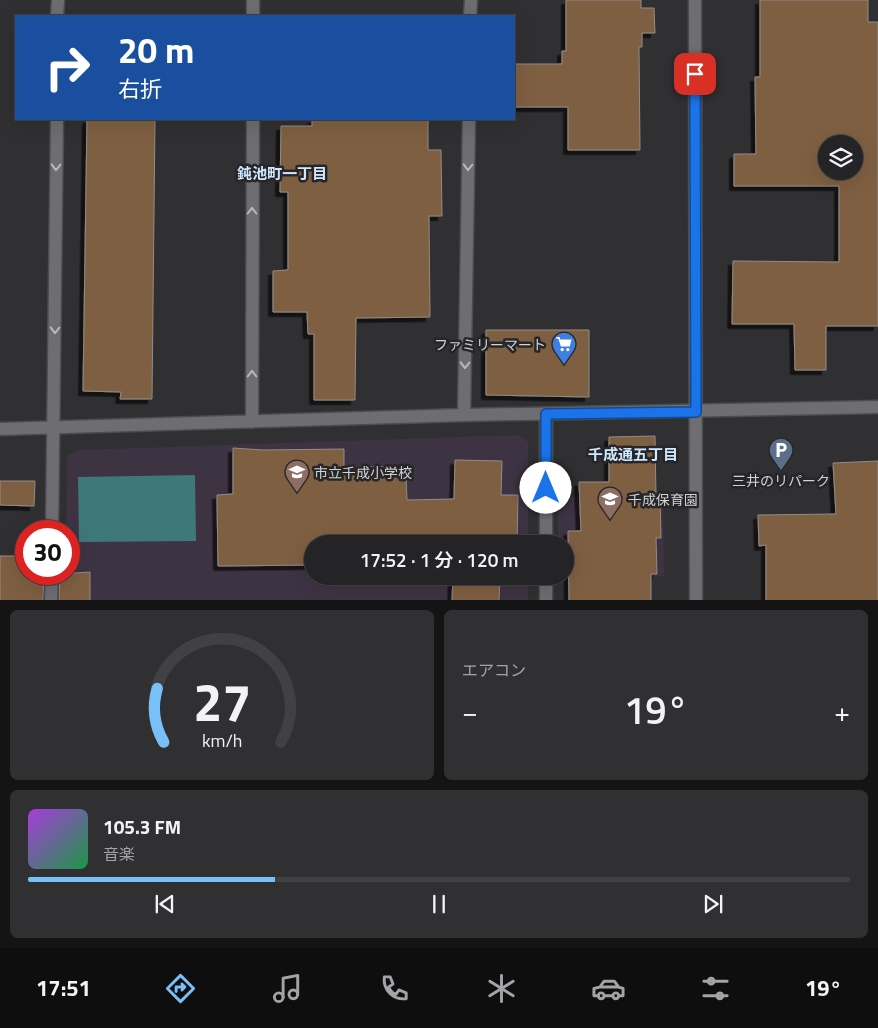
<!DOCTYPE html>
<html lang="ja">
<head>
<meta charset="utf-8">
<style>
	:root { --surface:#242426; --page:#303032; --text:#f1f3f6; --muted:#a3a4a7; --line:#414143; --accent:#79bff8 }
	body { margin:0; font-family:"Titillium Web","Noto Sans JP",sans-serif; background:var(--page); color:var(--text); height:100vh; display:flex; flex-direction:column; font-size:19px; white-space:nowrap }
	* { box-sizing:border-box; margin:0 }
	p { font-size:16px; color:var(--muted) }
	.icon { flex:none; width:28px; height:28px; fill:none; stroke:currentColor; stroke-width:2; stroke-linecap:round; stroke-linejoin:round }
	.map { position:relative; height:600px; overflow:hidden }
	.panel { display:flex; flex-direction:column; gap:10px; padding:10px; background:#141415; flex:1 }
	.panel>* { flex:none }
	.top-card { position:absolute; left:15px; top:15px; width:500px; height:105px; border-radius:0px; box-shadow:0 5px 20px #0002,0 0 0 1px var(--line); background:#1a4fa0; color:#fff; overflow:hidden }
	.buttons { position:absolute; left:818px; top:135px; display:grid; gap:10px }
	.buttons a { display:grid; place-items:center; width:45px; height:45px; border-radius:50%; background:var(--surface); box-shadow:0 5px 20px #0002,0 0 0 1px var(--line); font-size:25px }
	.speed { position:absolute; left:15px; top:520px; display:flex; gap:10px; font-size:25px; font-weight:700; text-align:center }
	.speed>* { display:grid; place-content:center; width:65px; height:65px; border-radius:50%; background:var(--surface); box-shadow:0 5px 20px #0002,0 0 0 1px var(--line); line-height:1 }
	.speed .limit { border:8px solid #d22; background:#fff; color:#111 }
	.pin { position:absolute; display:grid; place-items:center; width:42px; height:42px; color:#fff; margin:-21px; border-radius:10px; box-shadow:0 2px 8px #0006 }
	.me { position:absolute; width:55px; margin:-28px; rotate:0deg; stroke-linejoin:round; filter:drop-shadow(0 0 4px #0008) }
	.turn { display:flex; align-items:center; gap:18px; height:105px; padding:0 20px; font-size:22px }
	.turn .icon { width:65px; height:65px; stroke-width:2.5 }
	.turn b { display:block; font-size:35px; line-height:42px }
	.big { font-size:38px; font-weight:600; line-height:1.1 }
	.panel .widget { flex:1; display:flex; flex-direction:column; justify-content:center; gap:8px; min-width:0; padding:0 18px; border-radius:8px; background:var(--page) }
	.panel .dial { align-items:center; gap:0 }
	.dial svg { height:130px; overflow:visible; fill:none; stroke:var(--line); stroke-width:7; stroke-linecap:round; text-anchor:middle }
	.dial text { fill:var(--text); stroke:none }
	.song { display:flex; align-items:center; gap:15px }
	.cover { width:60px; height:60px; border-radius:8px; background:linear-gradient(135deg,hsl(280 70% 55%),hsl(140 70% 35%)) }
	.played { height:5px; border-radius:2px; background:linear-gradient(90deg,var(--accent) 30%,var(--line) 30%) }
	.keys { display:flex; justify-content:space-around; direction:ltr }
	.heat { display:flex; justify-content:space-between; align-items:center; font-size:28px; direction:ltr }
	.panel .tiles { flex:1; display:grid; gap:10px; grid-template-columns:1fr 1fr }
	.widget:last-child { grid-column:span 2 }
	.trip { position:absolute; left:304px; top:535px; width:270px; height:50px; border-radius:25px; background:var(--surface); box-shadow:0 5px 20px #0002,0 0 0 1px var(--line); font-weight:600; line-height:50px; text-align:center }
	.tab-bar { display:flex; height:80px; justify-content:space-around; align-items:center; background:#0e0e0f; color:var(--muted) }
	.tab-bar .icon { width:35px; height:35px }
	.tab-bar .selected { color:var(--accent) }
	.tab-bar b { font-size:22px; color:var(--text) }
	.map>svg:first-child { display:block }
	.education { fill:#3e3342 }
	.water { fill:#3f7879 }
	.building { fill:#7f5e42; stroke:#918c89; fill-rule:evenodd; filter:url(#shadow) }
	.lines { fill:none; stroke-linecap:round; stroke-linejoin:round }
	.minor-casing { stroke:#4c4c4f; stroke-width:15 }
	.tertiary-casing { stroke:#4c4c4f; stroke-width:15 }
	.minor { stroke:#6d6d72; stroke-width:12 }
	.tertiary { stroke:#6d6d72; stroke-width:12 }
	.oneway { stroke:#b8b9bc }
	.route-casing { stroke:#114b97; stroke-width:12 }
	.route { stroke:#1a73e8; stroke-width:9 }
	.labels { text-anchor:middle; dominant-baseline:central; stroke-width:5; stroke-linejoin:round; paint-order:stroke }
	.poi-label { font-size:14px; fill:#d1d2d4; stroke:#262629; text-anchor:start }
	.neighbourhood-label { font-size:15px; font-weight:bold; fill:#cfe8fe; stroke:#262629 }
</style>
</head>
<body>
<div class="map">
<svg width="878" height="601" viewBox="0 0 878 601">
	<defs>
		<filter id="shadow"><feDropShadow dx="-4.5" dy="4.5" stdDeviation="0" flood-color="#0009"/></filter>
	</defs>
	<rect width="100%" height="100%" fill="#303033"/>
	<path class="education" d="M519 435 528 442V544H312V576H528V600L65 601 69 574V531H66L67 455 80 450Z
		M663 496 664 576 558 577 565 576V544H558L557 497Z"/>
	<path class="water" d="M195 475 196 541 79 542 78 477Z"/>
	<path class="building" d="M566 0H641V8H654L655 33H642V47H639L640 150H568V107H514V64H562V51H566Z
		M760 0H868V22H878V326H826V370H795L794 324H732L733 261 839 262V186H734V154H756L755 77H760ZM826 144H854V171H826Z
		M87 119H155L152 399H120L121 392 83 391Z
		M312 119H428V150H441L442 216H429L430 317 356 318 355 400H314V334H308L307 312H273V271L288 270V192H280L281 126H312Z
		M486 330H589V397L486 395Z
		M655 436 656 497H660L661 538H656L657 574H651V601H569L568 531H581L579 482H609V437Z
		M233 448 263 450 344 449V467H387V474H406L407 500 454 499 455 460 502 461 501 495H518L517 544H312V565L218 566 217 495 233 494Z
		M878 461V601H766V545L759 546 758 515 836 514 833 463Z
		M0 481H35L34 506 0 505Z
		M0 556H26V574H44L43 601H0Z
		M90 572V601H59L60 574Z
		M453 576H500L499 601H452Z"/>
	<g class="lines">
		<defs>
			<path id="minor" d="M57 16 58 0
				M253 16V0
				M470 16 471 0
				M464 415 469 119
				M252 422 253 119
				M0 429 464 415 878 407
				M52 531 57 119
				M546 544V414
				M51 601 52 574
				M546 601V576"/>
			<path id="tertiary" d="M695 0 696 601"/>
		</defs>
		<use href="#minor" class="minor-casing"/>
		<use href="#tertiary" class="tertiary-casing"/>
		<use href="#minor" class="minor"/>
		<use href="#tertiary" class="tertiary"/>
	</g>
	<defs><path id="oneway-chevron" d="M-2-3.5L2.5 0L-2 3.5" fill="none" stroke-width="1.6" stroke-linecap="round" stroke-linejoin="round" transform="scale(1.25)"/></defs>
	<g class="oneway">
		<use href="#oneway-chevron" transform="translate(56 167) rotate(91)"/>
		<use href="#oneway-chevron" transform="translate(468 167) rotate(91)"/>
		<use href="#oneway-chevron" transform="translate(252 211) rotate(-90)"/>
		<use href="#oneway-chevron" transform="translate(55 330) rotate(91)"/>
		<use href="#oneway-chevron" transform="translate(465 365) rotate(91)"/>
		<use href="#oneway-chevron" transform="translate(252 374) rotate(-90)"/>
	</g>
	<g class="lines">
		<defs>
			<path id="route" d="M546 488V414L696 412 695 74"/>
		</defs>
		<use href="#route" class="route-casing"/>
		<use href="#route" class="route"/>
	</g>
	<defs>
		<symbol id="supermarket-pin" viewBox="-11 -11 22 30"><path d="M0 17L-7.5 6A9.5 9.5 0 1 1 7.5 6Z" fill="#3f7fe0" stroke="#262629"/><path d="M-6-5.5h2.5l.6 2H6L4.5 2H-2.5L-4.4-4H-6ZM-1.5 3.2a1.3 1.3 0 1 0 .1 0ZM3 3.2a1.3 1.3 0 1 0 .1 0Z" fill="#fff"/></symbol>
		<symbol id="parking-pin" viewBox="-11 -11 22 30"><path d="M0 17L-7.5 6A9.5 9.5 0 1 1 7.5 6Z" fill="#5c6f8a" stroke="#262629"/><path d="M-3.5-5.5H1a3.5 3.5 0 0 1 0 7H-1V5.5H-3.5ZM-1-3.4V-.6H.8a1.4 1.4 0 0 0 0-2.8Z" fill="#fff"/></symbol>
		<symbol id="school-pin" viewBox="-11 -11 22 30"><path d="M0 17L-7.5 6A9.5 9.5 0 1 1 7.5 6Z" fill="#8d6e63" stroke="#262629"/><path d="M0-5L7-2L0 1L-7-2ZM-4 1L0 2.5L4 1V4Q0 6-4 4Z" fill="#fff"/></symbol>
	</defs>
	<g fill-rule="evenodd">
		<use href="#supermarket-pin" x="550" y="330" width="28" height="38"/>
		<use href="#parking-pin" x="767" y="436" width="28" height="38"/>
		<use href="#school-pin" x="283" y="458" width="28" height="38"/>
		<use href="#school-pin" x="596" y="485" width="28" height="38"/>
	</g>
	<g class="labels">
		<g class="poi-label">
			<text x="546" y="344" text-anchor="end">ファミリーマート</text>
			<text x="314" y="472">市立千成小学校</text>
			<text x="781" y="480" text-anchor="middle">三井のリパーク</text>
			<text x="628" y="499">千成保育園</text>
		</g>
		<g class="neighbourhood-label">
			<text x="282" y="173">鈍池町一丁目</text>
			<text x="633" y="454">千成通五丁目</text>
		</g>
	</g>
</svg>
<div class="buttons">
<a><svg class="icon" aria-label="layers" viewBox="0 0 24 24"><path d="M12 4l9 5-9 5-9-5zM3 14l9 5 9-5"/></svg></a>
</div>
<div class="speed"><div class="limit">30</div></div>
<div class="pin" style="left:695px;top:74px;background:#d93025"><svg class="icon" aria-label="arrive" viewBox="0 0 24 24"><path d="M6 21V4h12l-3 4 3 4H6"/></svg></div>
<svg class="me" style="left:546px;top:488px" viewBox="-20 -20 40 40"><circle r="19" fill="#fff"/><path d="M0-13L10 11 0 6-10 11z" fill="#1a73e8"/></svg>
<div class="trip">17:52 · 1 分 · 120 m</div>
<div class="top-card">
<div class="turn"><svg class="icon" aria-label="right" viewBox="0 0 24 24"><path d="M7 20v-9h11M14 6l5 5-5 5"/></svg><div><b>20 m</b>右折</div></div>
</div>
</div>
<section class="panel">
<div class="tiles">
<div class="widget dial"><svg viewBox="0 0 100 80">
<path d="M14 69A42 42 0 1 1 86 69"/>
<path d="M14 69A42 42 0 0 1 10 36" stroke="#79bff8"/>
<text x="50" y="56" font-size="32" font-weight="700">27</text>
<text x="50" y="72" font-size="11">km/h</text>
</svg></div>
<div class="widget"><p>エアコン</p>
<div class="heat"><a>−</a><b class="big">19°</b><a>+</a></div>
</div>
<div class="widget">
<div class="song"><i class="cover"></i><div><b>105.3 FM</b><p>音楽</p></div></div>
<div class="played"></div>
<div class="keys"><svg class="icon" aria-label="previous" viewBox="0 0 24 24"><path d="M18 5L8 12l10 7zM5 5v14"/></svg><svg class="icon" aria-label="pause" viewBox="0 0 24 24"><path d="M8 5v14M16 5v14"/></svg><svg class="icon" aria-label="next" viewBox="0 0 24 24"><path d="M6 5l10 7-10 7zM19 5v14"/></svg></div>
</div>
</div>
</section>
<nav class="tab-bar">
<b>17:51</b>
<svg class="icon selected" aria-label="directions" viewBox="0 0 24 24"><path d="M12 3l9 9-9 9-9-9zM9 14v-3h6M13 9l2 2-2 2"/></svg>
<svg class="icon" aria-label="music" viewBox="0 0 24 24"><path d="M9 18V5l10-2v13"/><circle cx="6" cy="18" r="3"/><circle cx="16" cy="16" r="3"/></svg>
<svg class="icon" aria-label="phone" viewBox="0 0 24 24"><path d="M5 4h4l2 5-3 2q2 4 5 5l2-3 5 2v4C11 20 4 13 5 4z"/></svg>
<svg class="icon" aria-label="climate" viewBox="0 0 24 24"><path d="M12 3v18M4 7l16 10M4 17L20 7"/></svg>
<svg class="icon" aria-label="car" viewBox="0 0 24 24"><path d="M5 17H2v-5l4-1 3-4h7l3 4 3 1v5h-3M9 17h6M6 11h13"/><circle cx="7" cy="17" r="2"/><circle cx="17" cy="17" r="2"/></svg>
<svg class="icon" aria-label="filters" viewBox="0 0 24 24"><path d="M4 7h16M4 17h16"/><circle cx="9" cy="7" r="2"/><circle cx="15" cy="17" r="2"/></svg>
<b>19°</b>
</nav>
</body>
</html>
